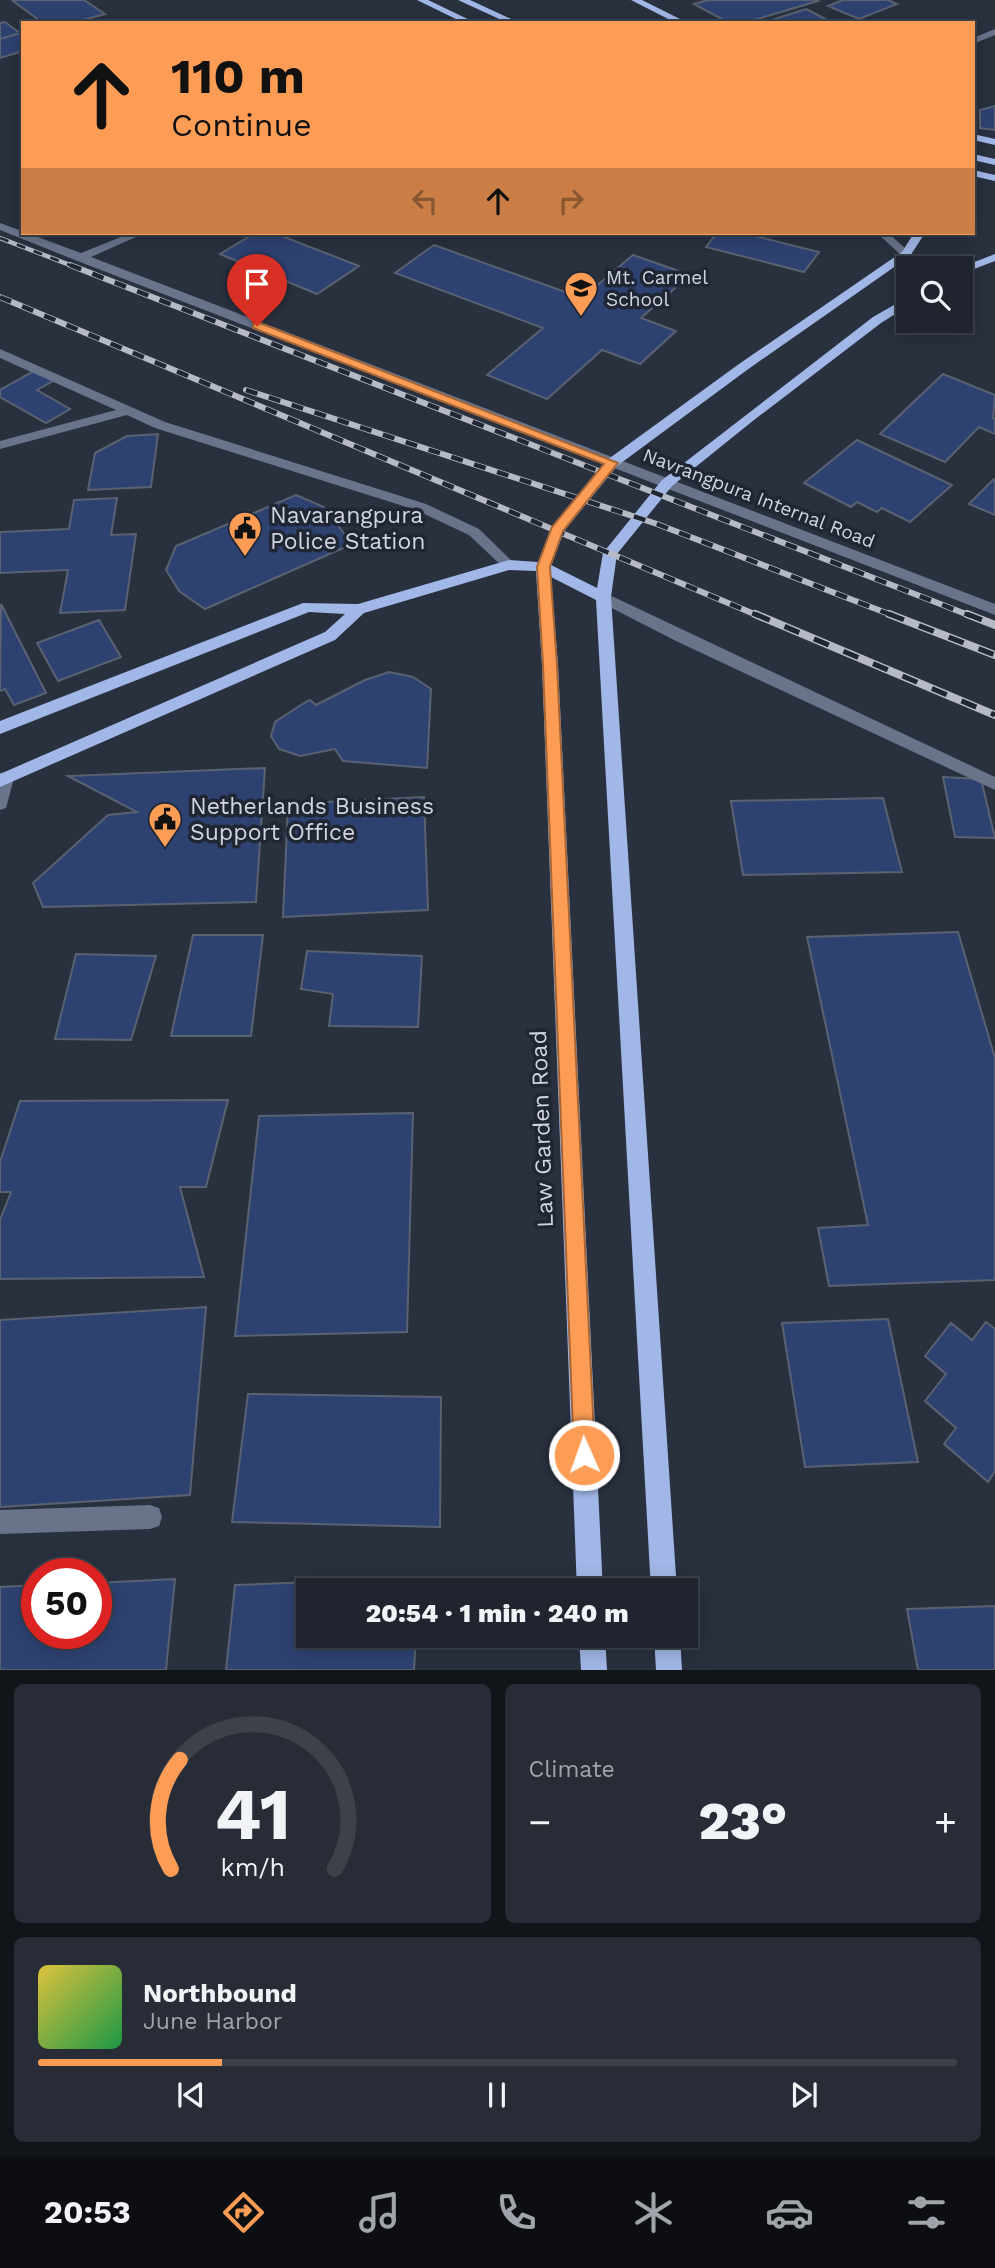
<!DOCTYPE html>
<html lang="en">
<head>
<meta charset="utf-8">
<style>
	:root { --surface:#1f242e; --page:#272c36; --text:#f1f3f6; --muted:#a1a4aa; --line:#3c414a; --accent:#fd9d55 }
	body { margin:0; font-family:"Work Sans",sans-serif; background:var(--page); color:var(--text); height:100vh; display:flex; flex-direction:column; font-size:26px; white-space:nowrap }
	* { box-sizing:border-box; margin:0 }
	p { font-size:23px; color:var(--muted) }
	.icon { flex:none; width:38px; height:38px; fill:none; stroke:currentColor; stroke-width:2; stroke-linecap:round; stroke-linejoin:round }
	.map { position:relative; height:1670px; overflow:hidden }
	.side { display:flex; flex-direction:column; gap:14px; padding:14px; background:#111419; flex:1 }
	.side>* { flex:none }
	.guide { position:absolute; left:21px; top:21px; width:954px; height:214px; border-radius:0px; box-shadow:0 4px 18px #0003,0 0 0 2px var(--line); background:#fd9d55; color:#111; overflow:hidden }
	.buttons { position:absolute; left:896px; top:256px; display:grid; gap:14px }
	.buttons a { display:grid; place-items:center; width:77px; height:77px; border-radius:0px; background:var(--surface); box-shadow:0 4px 18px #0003,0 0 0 2px var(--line); font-size:35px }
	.speed { position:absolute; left:21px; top:1558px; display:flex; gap:14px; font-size:35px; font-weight:700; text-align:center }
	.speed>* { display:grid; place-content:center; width:91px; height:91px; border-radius:50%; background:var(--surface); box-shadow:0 4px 18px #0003,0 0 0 2px var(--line); line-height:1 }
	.speed .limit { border:10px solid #d22; background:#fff; color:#111 }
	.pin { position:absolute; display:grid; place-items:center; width:60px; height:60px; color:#fff; margin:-72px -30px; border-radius:50% 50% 50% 0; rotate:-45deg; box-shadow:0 0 7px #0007 }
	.pin .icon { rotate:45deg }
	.me { position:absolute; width:77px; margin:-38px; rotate:358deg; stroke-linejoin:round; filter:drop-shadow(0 0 5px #0008) }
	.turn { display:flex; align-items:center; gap:24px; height:147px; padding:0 35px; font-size:32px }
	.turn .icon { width:91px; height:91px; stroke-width:2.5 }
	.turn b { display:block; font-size:49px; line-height:60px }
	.lanes { display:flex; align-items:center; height:66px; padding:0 35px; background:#0003; justify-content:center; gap:35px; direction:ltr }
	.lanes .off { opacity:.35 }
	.big { font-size:52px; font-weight:800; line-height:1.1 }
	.side .widget { flex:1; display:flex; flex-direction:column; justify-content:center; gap:10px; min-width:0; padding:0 24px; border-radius:10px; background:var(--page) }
	.side .dial { align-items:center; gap:0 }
	.dial svg { height:182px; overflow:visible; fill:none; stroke:var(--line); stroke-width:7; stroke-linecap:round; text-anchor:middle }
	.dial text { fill:var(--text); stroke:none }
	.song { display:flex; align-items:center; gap:21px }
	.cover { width:84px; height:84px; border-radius:10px; background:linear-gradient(135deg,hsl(50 70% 55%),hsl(140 70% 35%)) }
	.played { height:7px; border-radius:4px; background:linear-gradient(90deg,var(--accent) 20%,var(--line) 20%) }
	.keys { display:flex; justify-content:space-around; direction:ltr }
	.heat { display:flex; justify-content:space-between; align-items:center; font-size:38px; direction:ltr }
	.side .tiles { flex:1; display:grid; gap:14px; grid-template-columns:1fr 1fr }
	.widget:last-child { grid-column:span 2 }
	.trip { position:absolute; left:296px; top:1578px; width:402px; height:70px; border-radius:0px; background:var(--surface); box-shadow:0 4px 18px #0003,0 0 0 2px var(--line); font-weight:800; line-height:70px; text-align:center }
	.menu { display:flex; height:112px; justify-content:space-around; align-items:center; background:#0c0e12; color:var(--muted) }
	.menu .icon { width:49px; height:49px }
	.menu .on { color:var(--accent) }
	.menu b { font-size:32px; color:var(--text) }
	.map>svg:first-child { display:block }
	.building { fill:#2e4272; stroke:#5a6272; stroke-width:2 }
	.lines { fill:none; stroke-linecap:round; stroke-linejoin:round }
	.minor { fill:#69748b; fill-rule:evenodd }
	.major { fill:#a1b7e7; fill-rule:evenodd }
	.rail-far2-casing { stroke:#b5bac4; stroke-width:4.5 }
	.rail-far1-casing { stroke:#b5bac4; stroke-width:6 }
	.rail-casing { stroke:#b5bac4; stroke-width:8 }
	.rail-far2 { stroke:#202634; stroke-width:2.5; stroke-dasharray:9; stroke-linecap:butt }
	.rail-far1 { stroke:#202634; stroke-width:4.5; stroke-dasharray:12; stroke-linecap:butt }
	.rail { stroke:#202634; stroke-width:5; stroke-dasharray:16; stroke-linecap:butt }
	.route { fill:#fd9d55; stroke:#a46637; stroke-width:2 }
	.labels { text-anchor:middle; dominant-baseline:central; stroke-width:7; stroke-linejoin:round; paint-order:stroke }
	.far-poi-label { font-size:19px; fill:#d0d5de; stroke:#202634; text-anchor:start }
	.far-street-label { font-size:19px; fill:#d0d5de; stroke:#202634 }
	.poi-label { font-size:23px; fill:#d0d5de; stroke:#202634; text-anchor:start }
	.street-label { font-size:23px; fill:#d0d5de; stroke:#202634 }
</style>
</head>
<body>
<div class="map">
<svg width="995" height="1670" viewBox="0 0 995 1670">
	<rect width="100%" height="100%" fill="#29303e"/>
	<path class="building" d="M18 0H84L105 14 72 23H43L13 1Z
		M708 0H816L818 1 744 23H729L694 4Z
		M843 0H888L897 4 859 19 828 6Z
		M806 9 833 23H762Z
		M5 22 20 33 0 39V23Z
		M20 33 23 35V51L0 58V39Z
		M995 106V130L980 128V110Z
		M255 233H274L359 266 317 294 220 254Z
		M717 233H743L819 252 804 272 706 247Z
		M434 245 582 298 633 255 690 275 641 318 676 331 640 364 602 350 547 399 487 375 543 328 395 273Z
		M36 370 55 380 37 390 70 409 46 423 0 397V390Z
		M943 374 995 395 993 418 995 419V434L979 427 945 462 880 434Z
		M158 434 151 487 88 490 95 453 127 436Z
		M857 440 952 485 910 522 882 508 877 512 857 502 851 507 804 483Z
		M994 479 995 480V515L969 504Z
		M296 495 324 507 352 544 205 609 179 591 166 570 176 546Z
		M117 498 111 535 136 534 125 610 60 613 68 570 0 573V532L69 529 74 500Z
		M1 604 46 693 14 705 5 689 0 691Z
		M99 620 121 657 58 681 37 643Z
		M389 672 413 677 431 689 427 768 343 761 335 749 300 756 279 749 271 736 275 722 304 703 310 700 316 705 365 680Z
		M265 768 256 902 43 907 33 883 108 815 137 812 68 776Z
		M943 777 981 779 995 838 955 837Z
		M424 797 428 910 283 917 288 804Z
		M883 798 902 872 743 875 731 801Z
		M958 932 995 1058V1280L829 1286 818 1228 868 1225 807 937Z
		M193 935H263L251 1036H171Z
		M307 951 422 956 418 1027 329 1026 333 994 301 989Z
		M76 954 156 956 131 1040 55 1039Z
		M228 1100 206 1187H180L204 1277 0 1279V1220L11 1192H0V1162L20 1101Z
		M413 1113 407 1332 235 1336 259 1116Z
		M206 1307 190 1495 0 1507V1320Z
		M888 1319 918 1462 805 1467 782 1323Z
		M986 1322 995 1329V1471L988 1482 944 1444 956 1428 925 1401 946 1374 925 1356 951 1323 972 1340Z
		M248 1394 441 1397 440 1527 232 1522Z
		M418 1578V1591H308V1636H416L414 1670H226L235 1585Z
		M175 1579 166 1670H0V1587L37 1585V1633H96V1583Z
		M995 1606V1670H918L907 1609Z"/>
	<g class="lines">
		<path class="minor" d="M995 29V35L973 44V38Z
			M0 223 81 253 131 233H145L91 257 995 604V615L75 260 0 230Z
			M877 233H888L912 254 902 256Z
			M0 349 165 422 426 504 479 529 516 565 514 568H504L469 535 416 510 155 428 127 415 0 449V441L116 410 0 358Z
			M603 592 995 777V790L678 642 598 601 595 597 598 593Z
			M6 772 12 773 14 778 6 808 0 810V773Z
			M150 1505 159 1508 162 1517 159 1526 150 1529 0 1534V1510Z"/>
		<path class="major" d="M417 0H428L476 23H464Z
			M458 0H470L520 23H508Z
			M631 0H642L688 23H676Z
			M973 134 995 139V145L973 140Z
			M973 154 995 159V165L973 160Z
			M973 170 995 175V181L973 176Z
			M914 233H925L910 256 747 370 617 466 564 531 551 565 597 588 603 553 662 480 873 317 908 297V306L881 323 754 420 672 486 617 554 611 597 677 1591H651L596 600 551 577 558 665 603 1591H577L542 665 536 571 509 570 364 613 335 640 0 787V774L325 632 345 614 309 612 0 734V721L303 603 358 604 509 560 538 562 552 527 607 460 739 364 902 252Z
			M995 254V261L961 274 959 268Z
			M579 1636H605L607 1670H581Z
			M654 1636H680L682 1670H656Z"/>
		<defs>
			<path id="rail-far2" d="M0 238 75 267"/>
			<path id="rail-far1" d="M70 265 971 616
				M0 297 759 616
				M246 390 657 524 894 616"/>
			<path id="rail" d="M755 614 995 715
				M889 614 995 655
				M967 614 995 625"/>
		</defs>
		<use href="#rail-far2" class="rail-far2-casing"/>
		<use href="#rail-far1" class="rail-far1-casing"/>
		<use href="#rail" class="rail-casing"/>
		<use href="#rail-far2" class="rail-far2"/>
		<use href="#rail-far1" class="rail-far1"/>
		<use href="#rail" class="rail"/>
	</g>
	<path class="route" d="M253 323H260L618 463 563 531 550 567 557 665 595 1455 592 1462 584 1465 577 1462 574 1455 543 665 537 567 552 527 604 464 253 328Z"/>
	<defs>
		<symbol id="school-pin" viewBox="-11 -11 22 30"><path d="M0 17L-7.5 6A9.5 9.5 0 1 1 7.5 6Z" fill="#fd9d55" stroke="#202634"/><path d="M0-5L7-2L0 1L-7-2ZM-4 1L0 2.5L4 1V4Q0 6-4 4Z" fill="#111"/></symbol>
		<symbol id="civic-pin" viewBox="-11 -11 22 30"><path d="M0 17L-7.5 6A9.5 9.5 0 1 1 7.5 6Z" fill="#fd9d55" stroke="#202634"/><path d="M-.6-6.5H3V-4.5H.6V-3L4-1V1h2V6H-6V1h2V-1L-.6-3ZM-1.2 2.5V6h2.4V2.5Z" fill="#111"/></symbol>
	</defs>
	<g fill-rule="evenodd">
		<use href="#school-pin" x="562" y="269" width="38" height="52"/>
		<use href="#civic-pin" x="226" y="509" width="38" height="52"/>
		<use href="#civic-pin" x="146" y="800" width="38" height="52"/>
	</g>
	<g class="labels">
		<g class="far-poi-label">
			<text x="606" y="277">Mt. Carmel<tspan x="606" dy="22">School</tspan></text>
		</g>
		<g class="far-street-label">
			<text transform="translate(759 498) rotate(21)">Navrangpura Internal Road</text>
		</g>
		<g class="poi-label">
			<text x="270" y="515">Navarangpura<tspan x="270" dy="26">Police Station</tspan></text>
			<text x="190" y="806">Netherlands Business<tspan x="190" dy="26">Support Office</tspan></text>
		</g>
		<g class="street-label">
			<text transform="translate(542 1129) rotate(-92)">Law Garden Road</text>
		</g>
	</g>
</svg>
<div class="buttons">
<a><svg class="icon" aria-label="search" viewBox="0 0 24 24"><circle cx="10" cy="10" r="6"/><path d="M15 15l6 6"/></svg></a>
</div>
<div class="speed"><div class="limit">50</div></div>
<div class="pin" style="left:257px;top:326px;background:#d93025"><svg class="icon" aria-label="arrive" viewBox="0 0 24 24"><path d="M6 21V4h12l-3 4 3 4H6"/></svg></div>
<svg class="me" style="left:584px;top:1455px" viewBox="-20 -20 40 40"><circle r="17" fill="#fd9d55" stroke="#fff" stroke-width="3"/><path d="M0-11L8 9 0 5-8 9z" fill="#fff"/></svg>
<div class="trip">20:54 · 1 min · 240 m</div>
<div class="guide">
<div class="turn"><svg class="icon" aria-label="ahead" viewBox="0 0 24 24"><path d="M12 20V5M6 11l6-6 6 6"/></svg><div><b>110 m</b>Continue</div></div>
<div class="lanes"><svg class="icon off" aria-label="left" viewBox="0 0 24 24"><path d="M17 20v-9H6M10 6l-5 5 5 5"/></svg><svg class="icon" aria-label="ahead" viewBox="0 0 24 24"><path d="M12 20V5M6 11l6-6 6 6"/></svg><svg class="icon off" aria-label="right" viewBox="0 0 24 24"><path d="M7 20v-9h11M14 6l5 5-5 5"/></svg></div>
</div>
</div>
<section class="side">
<div class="tiles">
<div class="widget dial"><svg viewBox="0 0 100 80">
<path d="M14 69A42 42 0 1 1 86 69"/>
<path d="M14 69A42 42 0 0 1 18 21" stroke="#fd9d55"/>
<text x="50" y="56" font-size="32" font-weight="700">41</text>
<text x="50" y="72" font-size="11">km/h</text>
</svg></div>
<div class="widget"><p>Climate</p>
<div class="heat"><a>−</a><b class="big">23°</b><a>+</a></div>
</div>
<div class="widget">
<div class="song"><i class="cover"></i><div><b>Northbound</b><p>June Harbor</p></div></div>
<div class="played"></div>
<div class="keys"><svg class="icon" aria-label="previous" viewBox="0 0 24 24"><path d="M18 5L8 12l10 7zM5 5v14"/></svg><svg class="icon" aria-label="pause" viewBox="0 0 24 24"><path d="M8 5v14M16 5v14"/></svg><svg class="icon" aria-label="next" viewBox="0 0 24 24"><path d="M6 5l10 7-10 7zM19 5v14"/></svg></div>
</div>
</div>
</section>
<nav class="menu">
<b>20:53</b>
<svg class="icon on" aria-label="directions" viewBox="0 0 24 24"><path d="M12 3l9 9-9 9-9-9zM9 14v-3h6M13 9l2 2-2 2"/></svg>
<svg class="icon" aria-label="music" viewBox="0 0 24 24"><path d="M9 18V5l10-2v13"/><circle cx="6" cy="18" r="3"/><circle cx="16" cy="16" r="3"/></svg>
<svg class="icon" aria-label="phone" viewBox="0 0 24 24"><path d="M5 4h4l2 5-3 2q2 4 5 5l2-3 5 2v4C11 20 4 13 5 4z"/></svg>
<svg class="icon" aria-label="climate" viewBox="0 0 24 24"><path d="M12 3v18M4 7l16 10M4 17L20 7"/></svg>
<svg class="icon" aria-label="car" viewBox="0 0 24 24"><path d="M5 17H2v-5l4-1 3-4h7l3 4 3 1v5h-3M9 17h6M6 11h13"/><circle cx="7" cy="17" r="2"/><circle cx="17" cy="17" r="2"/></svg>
<svg class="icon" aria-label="filters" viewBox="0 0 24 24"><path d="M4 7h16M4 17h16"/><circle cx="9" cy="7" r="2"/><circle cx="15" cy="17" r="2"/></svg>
</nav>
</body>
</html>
